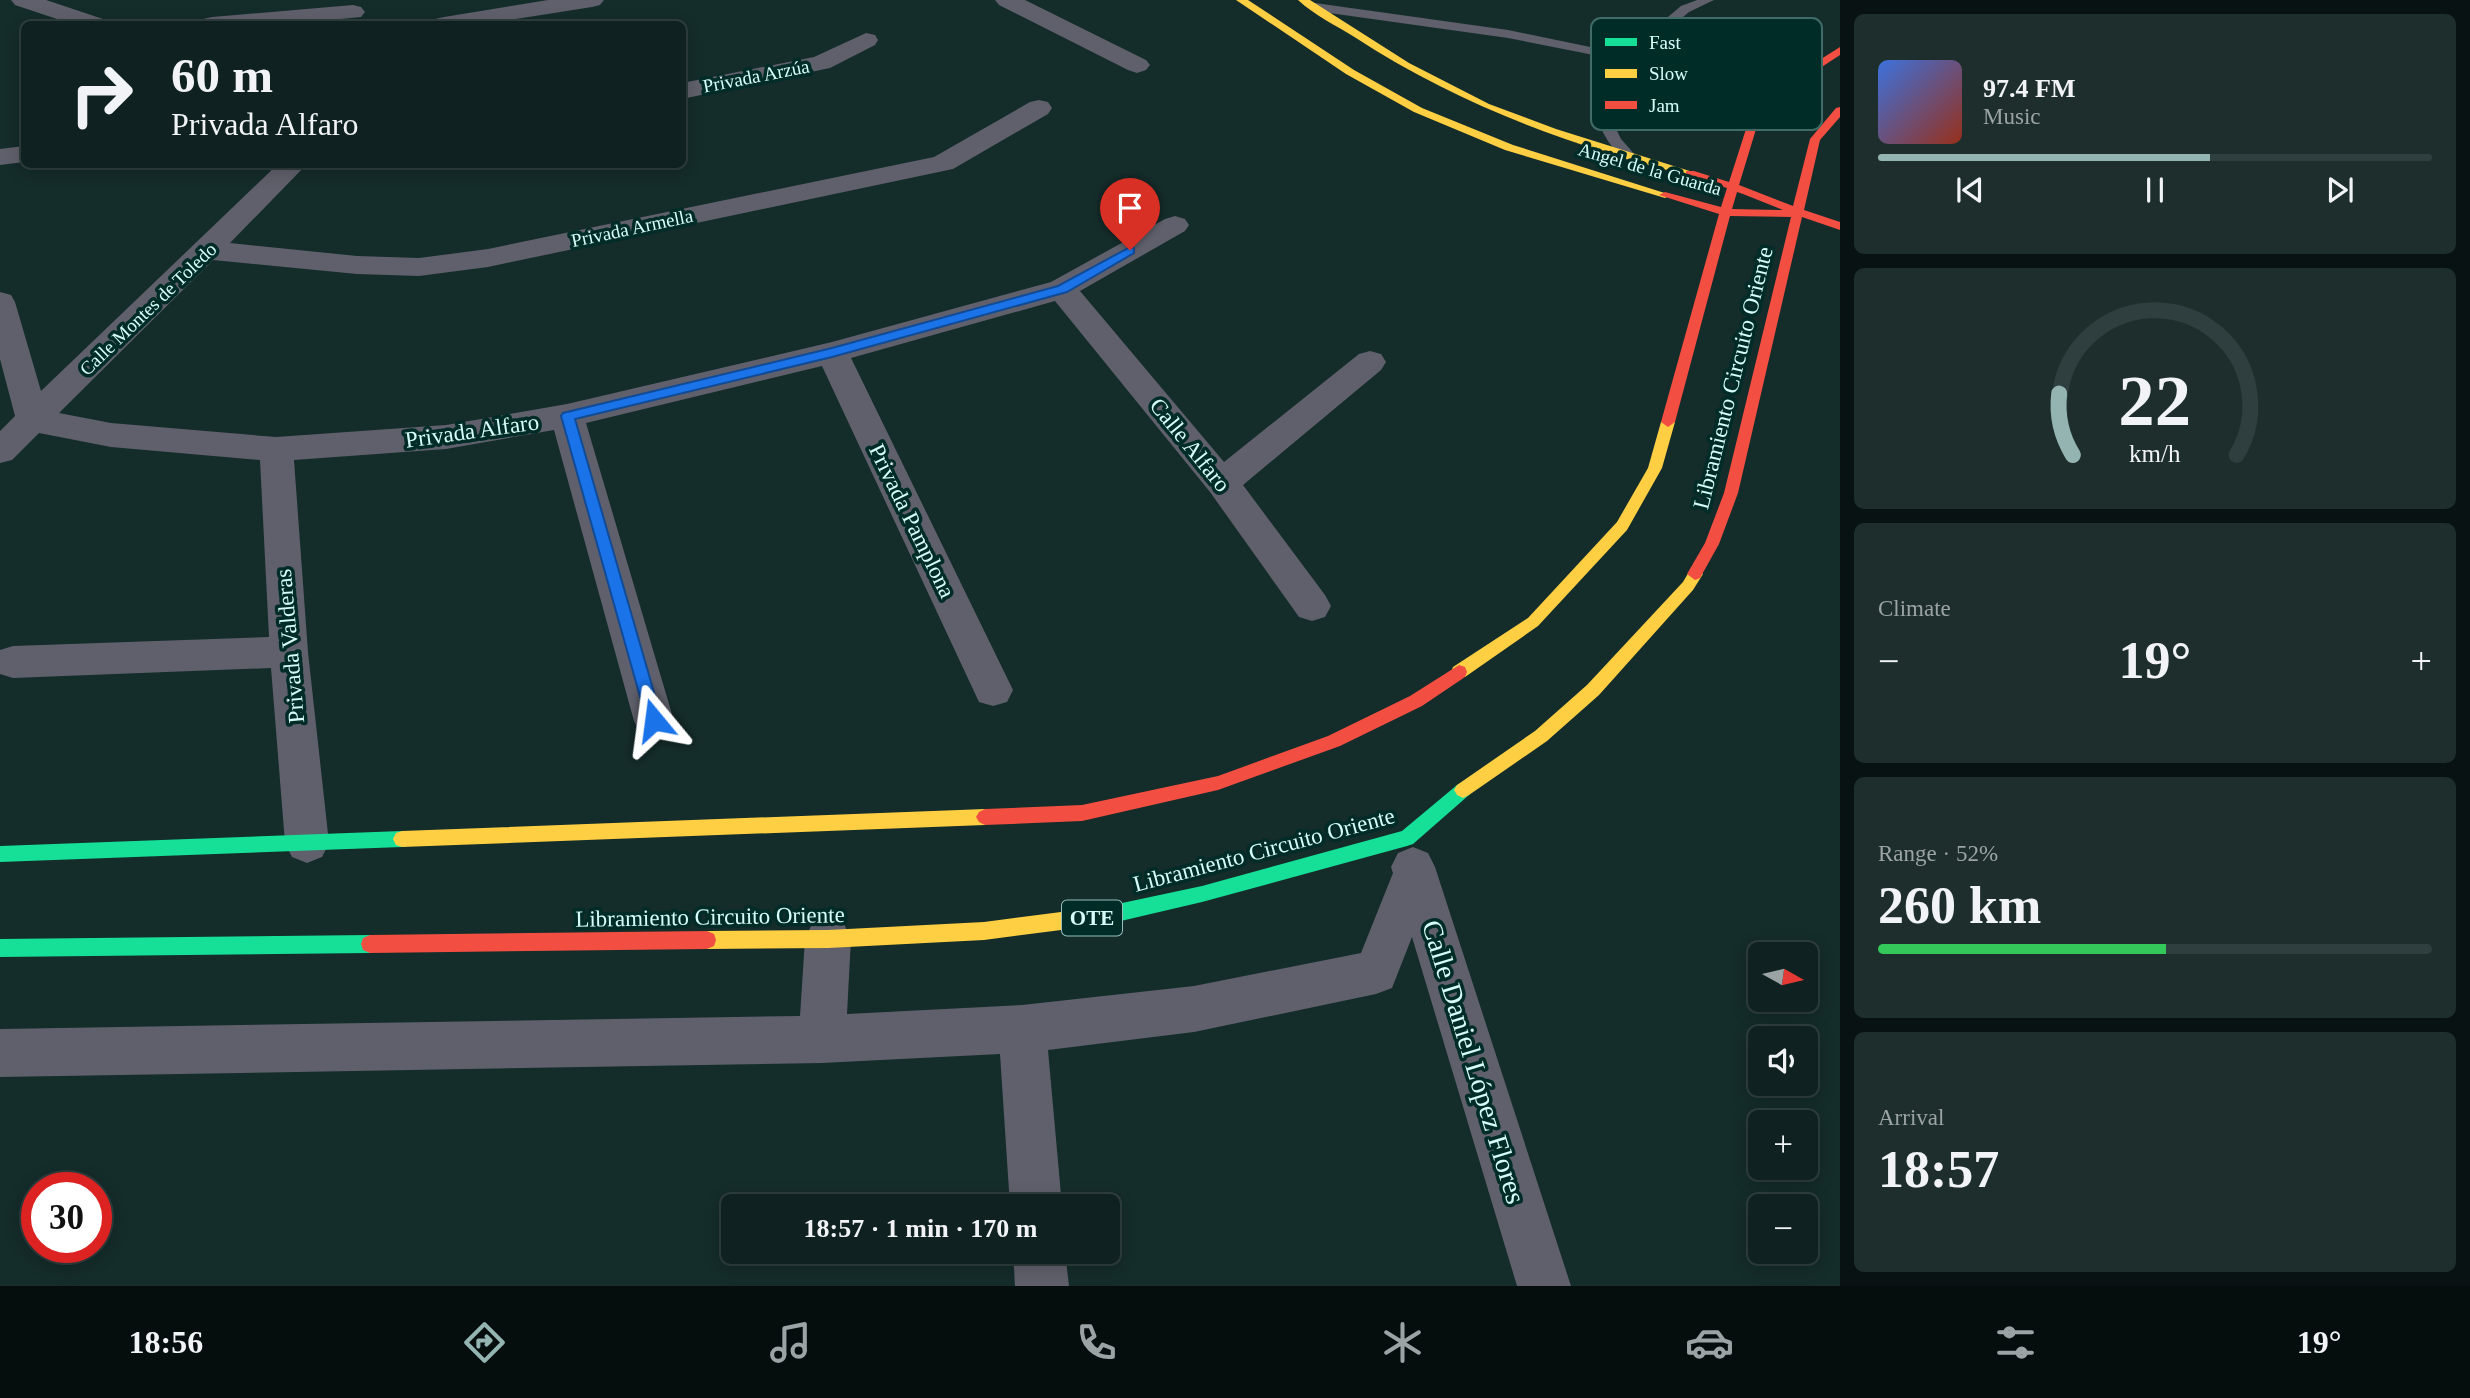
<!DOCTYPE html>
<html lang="en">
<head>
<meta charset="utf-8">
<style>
	:root { --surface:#0f2120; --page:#1d2e2d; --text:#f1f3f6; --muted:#9ba3a5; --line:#2f3e3e; --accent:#93b4b0 }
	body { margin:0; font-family:"Times New Roman",serif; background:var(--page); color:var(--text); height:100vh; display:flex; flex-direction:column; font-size:26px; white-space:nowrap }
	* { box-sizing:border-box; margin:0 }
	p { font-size:23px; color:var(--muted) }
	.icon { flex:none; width:38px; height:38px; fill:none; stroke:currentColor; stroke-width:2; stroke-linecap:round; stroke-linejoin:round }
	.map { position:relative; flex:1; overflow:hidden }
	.panel { display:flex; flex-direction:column; gap:14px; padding:14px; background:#081212; width:630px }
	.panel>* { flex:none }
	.hud { position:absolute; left:21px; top:21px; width:665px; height:147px; border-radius:10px; box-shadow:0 4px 18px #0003,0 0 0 2px var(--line); background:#0f2120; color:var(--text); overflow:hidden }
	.needle { width:46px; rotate:98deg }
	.tools { position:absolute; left:1748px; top:942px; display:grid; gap:14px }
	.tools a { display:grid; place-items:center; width:70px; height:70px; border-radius:10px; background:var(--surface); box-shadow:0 4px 18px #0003,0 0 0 2px var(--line); font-size:35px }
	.speed { position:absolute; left:21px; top:1172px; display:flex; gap:14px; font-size:35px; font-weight:700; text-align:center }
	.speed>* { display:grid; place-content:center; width:91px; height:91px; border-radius:50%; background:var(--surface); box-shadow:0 4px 18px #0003,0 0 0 2px var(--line); line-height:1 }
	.speed .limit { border:10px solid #d22; background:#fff; color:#111 }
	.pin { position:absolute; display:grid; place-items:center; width:60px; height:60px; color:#fff; margin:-72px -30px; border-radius:50% 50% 50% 0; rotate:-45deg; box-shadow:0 0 7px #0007 }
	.pin .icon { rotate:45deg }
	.me { position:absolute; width:77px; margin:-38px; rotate:344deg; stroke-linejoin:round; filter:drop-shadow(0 0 5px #0008) }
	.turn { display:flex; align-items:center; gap:24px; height:147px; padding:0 35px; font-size:32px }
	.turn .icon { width:91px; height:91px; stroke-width:2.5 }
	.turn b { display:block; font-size:49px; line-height:60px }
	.big { font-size:52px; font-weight:700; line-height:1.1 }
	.panel .tile { flex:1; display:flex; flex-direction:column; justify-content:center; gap:10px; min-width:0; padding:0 24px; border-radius:10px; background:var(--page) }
	.panel .dial { align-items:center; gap:0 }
	.dial svg { height:182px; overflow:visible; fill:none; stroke:var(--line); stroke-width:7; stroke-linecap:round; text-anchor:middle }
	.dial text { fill:var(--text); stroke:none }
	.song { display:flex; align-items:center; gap:21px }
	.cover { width:84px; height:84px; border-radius:10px; background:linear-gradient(135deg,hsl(220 70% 55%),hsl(10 70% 35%)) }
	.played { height:7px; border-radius:4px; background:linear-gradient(90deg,var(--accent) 60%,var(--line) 60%) }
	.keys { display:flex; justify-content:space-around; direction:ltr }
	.heat { display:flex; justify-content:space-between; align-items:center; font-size:38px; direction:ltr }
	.charge { height:10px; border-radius:5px; background:linear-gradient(90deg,#34c759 52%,var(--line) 0) }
	.trip { position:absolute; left:721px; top:1194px; width:399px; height:70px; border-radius:10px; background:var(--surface); box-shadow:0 4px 18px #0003,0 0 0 2px var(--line); font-weight:700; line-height:70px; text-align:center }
	.tab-bar { display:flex; height:112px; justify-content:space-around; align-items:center; background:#060d0d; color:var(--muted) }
	.tab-bar .icon { width:49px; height:49px }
	.tab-bar .on { color:var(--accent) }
	.tab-bar b { font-size:32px; color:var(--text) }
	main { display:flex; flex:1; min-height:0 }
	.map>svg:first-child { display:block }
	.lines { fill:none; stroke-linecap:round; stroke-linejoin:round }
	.lane { fill:#5f606b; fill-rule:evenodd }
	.street { fill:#5f606b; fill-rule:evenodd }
	.fast { fill:#16e098; fill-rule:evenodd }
	.slow { fill:#ffcf43; fill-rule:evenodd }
	.jam { fill:#f24e42; fill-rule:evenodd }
	.route { fill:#1a73e8; stroke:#114b97; stroke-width:2 }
	.labels { text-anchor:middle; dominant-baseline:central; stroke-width:7; stroke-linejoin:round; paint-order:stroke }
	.far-street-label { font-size:19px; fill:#d7fdf8; stroke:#002c28 }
	.shield { fill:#002c28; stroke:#96beba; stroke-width:2 }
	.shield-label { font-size:21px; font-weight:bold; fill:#d7fdf8 }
	.street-label { font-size:23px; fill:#d7fdf8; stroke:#002c28 }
	.near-street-label { font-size:28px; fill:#d7fdf8; stroke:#002c28 }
	.key { fill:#002c28; stroke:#406b66; stroke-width:2 }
	.key-label { font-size:19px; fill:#d7fdf8 }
</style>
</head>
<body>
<main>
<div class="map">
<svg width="1840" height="1286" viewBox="0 0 1840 1286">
	<rect width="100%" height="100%" fill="#142c2a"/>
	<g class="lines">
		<path class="lane" d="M1697 0H1714L1689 12 1636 56 1781 85 1787 89 1781 93 1630 62 1605 107 1621 139 1637 157 1630 161C1610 154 1600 125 1591 107L1619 60 1508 38 1315 11 1309 7 1315 3 1508 30 1624 54 1681 6Z"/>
		<path class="street" d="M11 0H46L103 19 106 24H72L15 5Z
			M548 0H604L600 5 592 7 485 24H432L435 19 444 17Z
			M995 0H1025L1146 60 1150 65 1146 70 1137 73 1128 70 999 5Z
			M353 5 361 7 365 12 361 17 291 24H200L203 19 212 17Z
			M866 33 875 35 878 40 875 45 830 68 682 99V83L814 57Z
			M1039 100 1048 102 1052 108 1048 114 953 169 488 267 419 276 357 274 213 260 59 413 111 423 276 437 446 425 567 404 832 342 1051 282 1165 219 1175 216 1185 219 1189 225 1185 231 1080 291 1224 462 1359 354 1370 351 1381 354 1386 362 1381 370 1243 485 1325 595 1331 606 1325 617 1312 621 1299 617 1210 492 1055 301 851 358 1013 690 1007 702 993 706 979 702 822 366 586 423 674 721 668 733 654 738 640 733 634 721 554 430 446 449 294 460 308 652 329 843 322 857 307 863 292 857 285 843 271 668 13 678 0 674V650L13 646 269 637 260 460 111 447 39 433 12 460 0 463V431L15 416 0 359V292L11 295 15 302 41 391 278 164H307L230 243 357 256 419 258 488 249 934 157 1030 102Z
			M24 146V162L0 165V149Z
			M1413 847 1428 853 1435 867 1571 1286H1517L1412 937 1392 988 1376 994 1194 1032 1048 1050 1062 1206H1010L1000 1054 822 1063 0 1077V1029L800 1016 805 939 812 924 828 917 844 924 851 939 847 1014 1022 1005 1194 986 1361 953 1393 873 1391 867 1398 853Z
			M1013 1251H1065L1069 1286H1015Z"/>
		<path class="fast" d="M1463 782 1469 785 1472 790 1469 795 1413 844 1407 846 1202 902 1108 924 1102 921 1099 915 1102 909 1108 906 1202 886 1402 831 1457 785Z
			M402 831 408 833 411 839 408 845 402 847 0 862V846Z
			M370 935 377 938 379 944 377 950 370 953 0 957V939Z"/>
		<path class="slow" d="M1236 0H1248L1354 70 1422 108 1513 145 1671 195 1665 198 1505 150 1414 112 1346 74Z
			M1298 0H1310L1409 63 1489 104 1556 129 1696 173 1690 176C1571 146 1459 105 1356 38 1337 26 1314 15 1298 0Z
			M1668 417 1675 422 1662 468 1627 530 1538 626 1465 677H1453L1451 672 1453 667 1528 618 1617 522 1648 468 1661 422Z
			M1695 568 1703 574 1693 590 1599 695 1547 741 1469 795 1463 798 1457 795 1454 790 1457 785 1535 731 1587 685 1683 582 1690 570Z
			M985 809 991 812 994 817 991 822 985 825 402 847 396 845 393 839 396 833 402 831Z
			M1108 906 1114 909 1117 915 1114 921 1108 924 984 940 828 948 707 949 700 946 698 940 700 934 707 931 828 930 984 922Z"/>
		<path class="jam" d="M1840 47V55L1785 91 1757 126 1739 185 1793 206 1810 139 1836 108 1840 107V117L1820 140 1804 210 1840 222V230L1802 217 1738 493 1719 544 1700 578 1695 580 1687 574 1705 543 1724 493 1791 217 1730 216 1675 422 1668 427 1661 422 1719 214 1659 195 1665 192 1721 207 1727 188 1686 175V171H1694L1729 182 1747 126 1777 87ZM1737 192 1743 194 1783 210 1732 209Z
			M1459 665 1465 667 1467 672 1465 677 1422 706 1340 746 1218 790 1082 821 985 825 979 822 976 817 979 812 985 809 1082 805 1218 776 1328 736 1410 696Z
			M707 931 714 934 716 940 714 946 707 949 370 953 363 950 361 944 363 938 370 935Z"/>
	</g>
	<path class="route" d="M1130 247 1134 248V253L1067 292 832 357 575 419 662 720 660 725H648L561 416 563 413 832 348 1058 286Z"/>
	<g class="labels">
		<g class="far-street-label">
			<text transform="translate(756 76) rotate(-11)">Privada Arzúa</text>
			<text transform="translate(1650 169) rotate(16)">Angel de la Guarda</text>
			<text transform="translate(632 228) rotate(-12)">Privada Armella</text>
			<text transform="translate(148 309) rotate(-44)">Calle Montes de Toledo</text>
		</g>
		<rect class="shield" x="1062" y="900.5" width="60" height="35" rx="5"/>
		<g class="shield-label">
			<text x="1092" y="918">OTE</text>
		</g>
		<g class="street-label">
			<text transform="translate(1733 378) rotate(-76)">Libramiento Circuito Oriente</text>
			<text transform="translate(472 431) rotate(-8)">Privada Alfaro</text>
			<text transform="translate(1190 445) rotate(51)">Calle Alfaro</text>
			<text transform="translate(912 521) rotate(64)">Privada Pamplona</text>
			<text transform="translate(290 646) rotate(-95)">Privada Valderas</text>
			<text transform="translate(1264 850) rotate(-15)">Libramiento Circuito Oriente</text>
			<text transform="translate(710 917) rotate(-1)">Libramiento Circuito Oriente</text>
		</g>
		<g class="near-street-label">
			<text transform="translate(1474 1062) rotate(73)">Calle Daniel López Flores</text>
		</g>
	</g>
	<rect x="1591" y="18" width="231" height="112" rx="10" class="key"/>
	<rect x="1605" y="38" width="32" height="8" fill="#16e098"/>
	<rect x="1605" y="69" width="32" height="9" fill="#ffcf43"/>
	<rect x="1605" y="101" width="32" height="8" fill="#f24e42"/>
	<g class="key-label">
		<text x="1649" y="49">Fast</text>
		<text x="1649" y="80">Slow</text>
		<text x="1649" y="112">Jam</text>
	</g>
</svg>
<div class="tools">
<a><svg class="needle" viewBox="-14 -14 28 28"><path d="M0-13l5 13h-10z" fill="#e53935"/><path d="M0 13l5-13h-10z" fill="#9ba3a5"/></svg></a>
<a><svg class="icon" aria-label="sound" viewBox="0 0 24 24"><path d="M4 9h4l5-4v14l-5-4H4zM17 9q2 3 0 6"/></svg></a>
<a>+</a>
<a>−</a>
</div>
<div class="speed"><div class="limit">30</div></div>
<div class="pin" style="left:1130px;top:250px;background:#d93025"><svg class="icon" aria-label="arrive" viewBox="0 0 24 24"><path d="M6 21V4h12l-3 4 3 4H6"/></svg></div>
<svg class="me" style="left:654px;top:720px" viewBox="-20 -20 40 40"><path d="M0-17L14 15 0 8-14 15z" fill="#1a73e8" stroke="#fff" stroke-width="4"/></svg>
<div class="trip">18:57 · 1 min · 170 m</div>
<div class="hud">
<div class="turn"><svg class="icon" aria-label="right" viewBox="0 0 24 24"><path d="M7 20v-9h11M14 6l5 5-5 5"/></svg><div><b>60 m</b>Privada Alfaro</div></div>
</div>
</div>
<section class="panel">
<div class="tile">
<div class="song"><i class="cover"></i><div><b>97.4 FM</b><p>Music</p></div></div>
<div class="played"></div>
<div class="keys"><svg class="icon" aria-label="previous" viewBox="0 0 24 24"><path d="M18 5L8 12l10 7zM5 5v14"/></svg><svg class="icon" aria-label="pause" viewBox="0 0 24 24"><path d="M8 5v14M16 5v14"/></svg><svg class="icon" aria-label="next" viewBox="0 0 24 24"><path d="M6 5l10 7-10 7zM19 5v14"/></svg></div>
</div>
<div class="tile dial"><svg viewBox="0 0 100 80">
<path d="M14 69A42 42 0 1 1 86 69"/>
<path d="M14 69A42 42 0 0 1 8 42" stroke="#93b4b0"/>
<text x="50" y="56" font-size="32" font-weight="700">22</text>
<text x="50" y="72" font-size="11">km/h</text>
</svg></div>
<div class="tile"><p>Climate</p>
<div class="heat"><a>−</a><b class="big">19°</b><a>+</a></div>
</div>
<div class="tile"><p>Range · 52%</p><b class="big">260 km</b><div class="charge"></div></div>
<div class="tile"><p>Arrival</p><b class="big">18:57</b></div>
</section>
</main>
<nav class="tab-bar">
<b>18:56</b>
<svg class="icon on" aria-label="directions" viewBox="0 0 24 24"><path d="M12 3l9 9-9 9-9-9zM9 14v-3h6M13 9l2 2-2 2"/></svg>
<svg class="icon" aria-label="music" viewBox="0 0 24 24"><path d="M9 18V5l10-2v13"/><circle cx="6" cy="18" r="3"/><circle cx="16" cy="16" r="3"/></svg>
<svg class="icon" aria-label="phone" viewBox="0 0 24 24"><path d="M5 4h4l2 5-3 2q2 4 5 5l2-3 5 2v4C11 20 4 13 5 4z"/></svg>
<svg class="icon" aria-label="climate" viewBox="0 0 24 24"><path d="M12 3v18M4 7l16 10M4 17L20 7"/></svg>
<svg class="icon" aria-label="car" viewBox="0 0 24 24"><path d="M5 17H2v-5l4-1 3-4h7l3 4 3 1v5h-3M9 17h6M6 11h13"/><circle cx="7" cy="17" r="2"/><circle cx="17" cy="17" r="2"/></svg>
<svg class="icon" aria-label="filters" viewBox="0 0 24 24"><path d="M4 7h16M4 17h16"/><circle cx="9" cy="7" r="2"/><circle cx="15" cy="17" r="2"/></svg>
<b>19°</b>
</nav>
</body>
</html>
